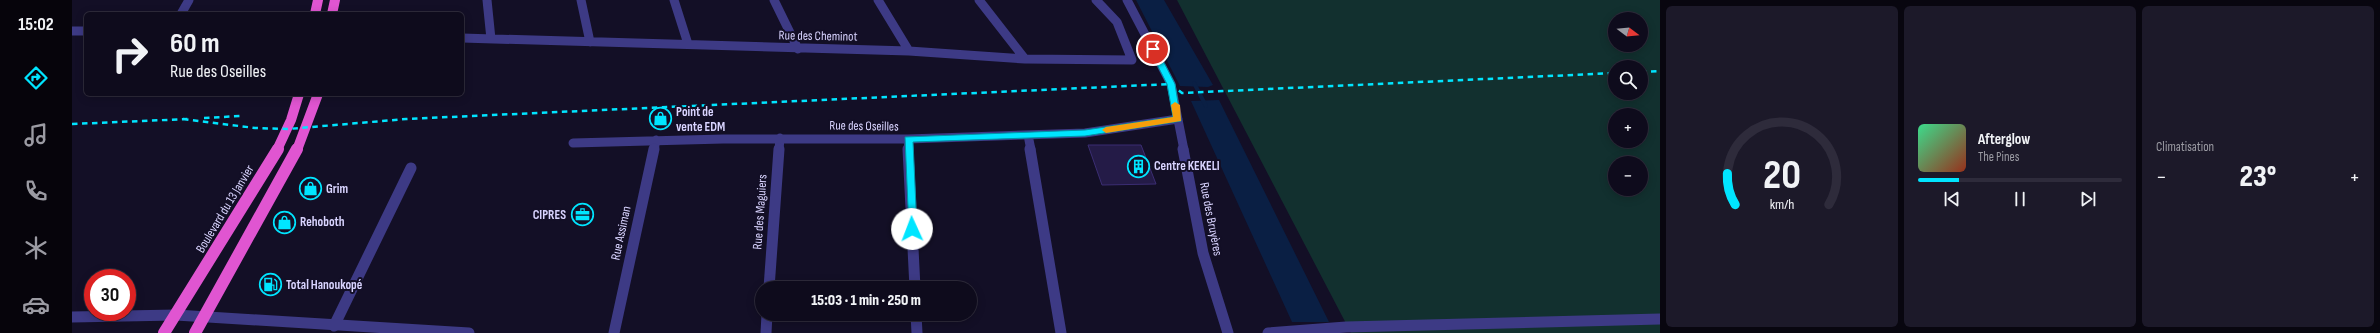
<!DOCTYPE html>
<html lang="fr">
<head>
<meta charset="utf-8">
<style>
	:root { --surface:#0e0b1c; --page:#1c1929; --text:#f1f3f6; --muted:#9b9ba3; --line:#2e2b3b; --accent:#00e5ff }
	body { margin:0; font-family:"Sofia Sans Condensed",sans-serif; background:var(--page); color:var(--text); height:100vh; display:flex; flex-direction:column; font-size:15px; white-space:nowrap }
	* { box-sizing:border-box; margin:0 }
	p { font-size:13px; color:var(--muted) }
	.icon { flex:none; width:22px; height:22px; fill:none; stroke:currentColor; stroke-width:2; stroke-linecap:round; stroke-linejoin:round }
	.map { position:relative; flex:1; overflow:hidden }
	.sheet { display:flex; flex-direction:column; gap:6px; padding:6px; background:#08060f; width:720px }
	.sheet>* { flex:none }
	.guide { position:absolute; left:12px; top:12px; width:380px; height:84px; border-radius:6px; box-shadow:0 2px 10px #0003,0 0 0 1px var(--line); background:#0e0b1c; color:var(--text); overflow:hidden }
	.needle { width:26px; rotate:106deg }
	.buttons { position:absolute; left:1536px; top:12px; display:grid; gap:8px }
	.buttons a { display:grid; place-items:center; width:40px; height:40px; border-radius:50%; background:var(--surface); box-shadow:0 2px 10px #0003,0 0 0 1px var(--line); font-size:20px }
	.speed { position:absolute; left:12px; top:269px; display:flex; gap:8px; font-size:20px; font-weight:700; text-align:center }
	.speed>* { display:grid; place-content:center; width:52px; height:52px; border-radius:50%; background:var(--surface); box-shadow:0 2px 10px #0003,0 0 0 1px var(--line); line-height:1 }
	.speed .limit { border:6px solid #d22; background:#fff; color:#111 }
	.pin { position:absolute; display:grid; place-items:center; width:34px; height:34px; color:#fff; margin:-17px; border:2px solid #fff; border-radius:50%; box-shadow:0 1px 4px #0007 }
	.me { position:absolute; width:44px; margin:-22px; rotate:358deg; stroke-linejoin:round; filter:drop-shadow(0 0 3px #0008) }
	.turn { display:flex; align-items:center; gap:14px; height:84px; padding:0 20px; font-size:18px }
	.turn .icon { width:52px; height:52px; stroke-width:2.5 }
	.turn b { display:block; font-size:28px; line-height:34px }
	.big { font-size:30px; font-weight:800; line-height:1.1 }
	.sheet .widget { flex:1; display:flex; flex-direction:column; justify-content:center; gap:6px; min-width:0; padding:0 14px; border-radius:6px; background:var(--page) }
	.sheet .dial { align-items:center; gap:0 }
	.dial svg { height:104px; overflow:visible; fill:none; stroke:var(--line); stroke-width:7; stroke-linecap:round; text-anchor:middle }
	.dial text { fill:var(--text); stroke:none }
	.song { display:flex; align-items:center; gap:12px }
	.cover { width:48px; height:48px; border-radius:6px; background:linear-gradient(135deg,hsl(150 70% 55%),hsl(10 70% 35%)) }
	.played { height:4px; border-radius:2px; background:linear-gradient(90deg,var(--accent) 20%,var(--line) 20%) }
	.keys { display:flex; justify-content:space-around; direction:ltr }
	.heat { display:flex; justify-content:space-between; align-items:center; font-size:22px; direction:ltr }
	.sheet .tiles { flex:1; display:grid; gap:6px; grid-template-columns:repeat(3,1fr) }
	.trip { position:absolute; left:683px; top:281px; width:222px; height:40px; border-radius:20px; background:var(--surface); box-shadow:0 2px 10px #0003,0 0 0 1px var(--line); font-weight:800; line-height:40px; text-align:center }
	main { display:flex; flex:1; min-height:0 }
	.menu { display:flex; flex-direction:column; width:72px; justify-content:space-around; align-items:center; background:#06040b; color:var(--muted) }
	.menu .icon { width:28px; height:28px }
	.menu .active { color:var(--accent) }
	.menu b { font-size:18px; color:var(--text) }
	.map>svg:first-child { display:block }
	.green { fill:#12302f; fill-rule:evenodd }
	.water { fill:#0a1f44 }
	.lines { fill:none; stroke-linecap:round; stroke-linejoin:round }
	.stream { stroke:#0a1f44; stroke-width:4 }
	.building { fill:#241b47; stroke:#3b2d73 }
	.minor-far1 { stroke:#3d3a85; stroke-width:9 }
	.minor { stroke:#3d3a85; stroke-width:11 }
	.tertiary { stroke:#3d3a85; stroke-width:11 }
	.trunk-far1 { stroke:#e055d1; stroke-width:10 }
	.trunk { stroke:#e055d1; stroke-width:12 }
	.rail { stroke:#00e5ff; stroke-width:2.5; stroke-dasharray:5.5 4.5; stroke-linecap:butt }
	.route { fill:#00e5ff; stroke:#0095a6 }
	.slow { fill:#f59e0b }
	.labels { text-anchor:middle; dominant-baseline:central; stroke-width:4; stroke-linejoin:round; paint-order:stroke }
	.street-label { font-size:13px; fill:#d9d4ff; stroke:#130f26 }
	.poi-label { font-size:13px; font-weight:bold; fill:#d9d4ff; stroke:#130f26; text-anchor:start }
</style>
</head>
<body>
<main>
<nav class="menu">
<b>15:02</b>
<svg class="icon active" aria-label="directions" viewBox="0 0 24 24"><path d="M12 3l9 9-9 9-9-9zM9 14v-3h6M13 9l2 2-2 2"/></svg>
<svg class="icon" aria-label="music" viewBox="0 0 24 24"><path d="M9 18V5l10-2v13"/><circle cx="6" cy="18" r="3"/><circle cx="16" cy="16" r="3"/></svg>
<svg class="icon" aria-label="phone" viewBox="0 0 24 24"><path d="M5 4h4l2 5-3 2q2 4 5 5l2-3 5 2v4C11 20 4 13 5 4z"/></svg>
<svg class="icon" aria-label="climate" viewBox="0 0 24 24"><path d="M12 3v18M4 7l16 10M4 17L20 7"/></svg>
<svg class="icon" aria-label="car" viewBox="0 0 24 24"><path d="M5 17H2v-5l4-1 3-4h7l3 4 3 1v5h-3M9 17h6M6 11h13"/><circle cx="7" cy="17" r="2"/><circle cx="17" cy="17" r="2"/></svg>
</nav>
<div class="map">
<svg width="1588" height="333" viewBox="0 0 1588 333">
	<rect width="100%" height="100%" fill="#130f26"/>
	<path class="green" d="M1105 0H1588V333H1279ZM1543 19H1569V45H1543ZM1543 67H1569V93H1543ZM1543 115H1569V141H1543ZM1543 163H1569V189H1543Z"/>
	<path class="water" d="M1064 0H1092L1141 85 1136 87 1108 86Z
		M1147 100 1257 322H1220L1119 101Z"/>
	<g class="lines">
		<path class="stream" d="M1122 83 1134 106"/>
	</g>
	<path class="building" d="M1016 145H1069L1084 184 1030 185Z"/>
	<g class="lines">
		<path class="minor-far1" d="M415 0 419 39
			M509 0 518 42
			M602 0 616 44
			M702 0 726 49
			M806 0 837 51
			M907 0 953 59
			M1055 0 1099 84 1112 150
			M109 14 117 0
			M0 31H14
			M390 38 837 51 953 59 1060 60 1045 22 1024 0
			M956 135 959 150
			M836 139 837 150
			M501 143 651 139H836L1013 133 1106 119
			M582 150 584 140
			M707 150 708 138"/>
		<path class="minor" d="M836 149 843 288
			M958 149 989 333
			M1111 149 1131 253 1156 333
			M697 288 707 149
			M844 314 845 333
			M262 326 339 168
			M542 333 582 149
			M694 333 695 314"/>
		<path class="tertiary" d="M0 317 104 315 397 333
			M1196 333 1274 327 1588 319"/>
		<path class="trunk-far1" d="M243 14 246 0
			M260 14 263 0
			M205 150 219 120 227 94
			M225 150 246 94"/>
		<path class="trunk" d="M92 333 206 149
			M123 333 225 149"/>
		<path class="rail" d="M1569 72 1588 71
			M132 118 168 116
			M111 119 183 128 216 129 334 119 1099 84 1110 93 1543 73
			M0 124 116 119"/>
	</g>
	<path class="route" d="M1081 47 1085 49 1103 84 1109 121 1013 136 841 142 845 229 840 232 837 231 833 137 1013 130 1101 117 1095 84 1077 49Z"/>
	<path class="slow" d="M1103 102 1108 105 1109 121 1034 133 1030 130 1034 127 1101 117 1099 105Z"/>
	<defs>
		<symbol id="shop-ring" viewBox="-11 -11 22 22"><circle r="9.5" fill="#130f26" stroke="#00e5ff" stroke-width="1.5"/><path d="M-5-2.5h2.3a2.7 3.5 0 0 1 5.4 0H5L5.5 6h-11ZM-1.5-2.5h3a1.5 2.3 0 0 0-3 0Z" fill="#00e5ff"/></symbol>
		<symbol id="building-ring" viewBox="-11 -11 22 22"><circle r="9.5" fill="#130f26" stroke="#00e5ff" stroke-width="1.5"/><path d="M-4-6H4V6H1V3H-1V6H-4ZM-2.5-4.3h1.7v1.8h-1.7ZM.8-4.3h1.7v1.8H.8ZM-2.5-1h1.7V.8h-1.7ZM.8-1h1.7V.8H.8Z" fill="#00e5ff"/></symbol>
		<symbol id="office-ring" viewBox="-11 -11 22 22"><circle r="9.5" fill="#130f26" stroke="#00e5ff" stroke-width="1.5"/><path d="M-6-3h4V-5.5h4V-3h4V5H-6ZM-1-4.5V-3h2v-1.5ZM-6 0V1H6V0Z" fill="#00e5ff"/></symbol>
		<symbol id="fuel-ring" viewBox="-11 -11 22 22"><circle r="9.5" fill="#130f26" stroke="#00e5ff" stroke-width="1.5"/><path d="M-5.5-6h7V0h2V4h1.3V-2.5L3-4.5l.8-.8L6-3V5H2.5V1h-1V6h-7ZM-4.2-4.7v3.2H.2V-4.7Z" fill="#00e5ff"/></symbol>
	</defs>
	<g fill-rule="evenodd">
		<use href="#shop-ring" x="576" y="106" width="25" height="25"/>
		<use href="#building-ring" x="1054" y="154" width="25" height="25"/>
		<use href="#shop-ring" x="226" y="176" width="25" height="25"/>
		<use href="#office-ring" x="498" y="202" width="25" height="25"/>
		<use href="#shop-ring" x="200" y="210" width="25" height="25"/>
		<use href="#fuel-ring" x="186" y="272" width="25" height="25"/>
	</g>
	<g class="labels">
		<g class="street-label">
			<text transform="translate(746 36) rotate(1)">Rue des Cheminot</text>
			<text transform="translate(792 126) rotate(1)">Rue des Oseilles</text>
			<text transform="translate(153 209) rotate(-59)">Boulevard du 13 Janvier</text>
			<text transform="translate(688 212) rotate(-86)">Rue des Maguiers</text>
			<text transform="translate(1139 219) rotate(79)">Rue des Bruyères</text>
			<text transform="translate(549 233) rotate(-78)">Rue Assiman</text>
		</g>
		<g class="poi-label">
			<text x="604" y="112">Point de<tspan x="604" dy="15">vente EDM</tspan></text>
			<text x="1082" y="166">Centre KEKELI</text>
			<text x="254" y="189">Grim</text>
			<text x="494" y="215" text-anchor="end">CIPRES</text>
			<text x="228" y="222">Rehoboth</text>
			<text x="214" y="285">Total Hanoukopé</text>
		</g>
	</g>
</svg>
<div class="buttons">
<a><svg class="needle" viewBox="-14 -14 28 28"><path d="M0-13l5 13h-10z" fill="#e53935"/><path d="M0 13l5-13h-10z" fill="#9b9ba3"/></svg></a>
<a><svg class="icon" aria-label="search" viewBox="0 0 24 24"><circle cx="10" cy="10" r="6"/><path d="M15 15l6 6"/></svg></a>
<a>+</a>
<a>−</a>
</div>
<div class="speed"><div class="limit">30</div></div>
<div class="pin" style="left:1081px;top:49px;background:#d93025"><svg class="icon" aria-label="arrive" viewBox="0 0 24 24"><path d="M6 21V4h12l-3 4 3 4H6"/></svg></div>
<svg class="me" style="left:840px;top:229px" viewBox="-20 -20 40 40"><circle r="19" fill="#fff"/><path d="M0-13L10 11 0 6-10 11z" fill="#00e5ff"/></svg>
<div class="trip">15:03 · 1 min · 250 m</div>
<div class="guide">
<div class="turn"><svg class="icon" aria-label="right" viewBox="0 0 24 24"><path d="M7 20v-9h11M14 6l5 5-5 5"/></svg><div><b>60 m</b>Rue des Oseilles</div></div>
</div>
</div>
<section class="sheet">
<div class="tiles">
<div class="widget dial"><svg viewBox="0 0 100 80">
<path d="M14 69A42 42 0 1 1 86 69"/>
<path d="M14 69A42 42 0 0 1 8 45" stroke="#00e5ff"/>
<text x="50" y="56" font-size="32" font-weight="700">20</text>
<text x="50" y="72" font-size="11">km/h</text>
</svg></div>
<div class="widget">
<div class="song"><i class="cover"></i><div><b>Afterglow</b><p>The Pines</p></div></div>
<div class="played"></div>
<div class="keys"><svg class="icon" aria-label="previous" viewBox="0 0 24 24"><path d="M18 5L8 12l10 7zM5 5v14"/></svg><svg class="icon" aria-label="pause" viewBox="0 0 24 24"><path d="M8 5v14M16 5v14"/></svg><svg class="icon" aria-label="next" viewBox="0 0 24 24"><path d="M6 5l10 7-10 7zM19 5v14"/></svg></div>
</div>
<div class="widget"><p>Climatisation</p>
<div class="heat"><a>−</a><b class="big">23°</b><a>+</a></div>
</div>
</div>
</section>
</main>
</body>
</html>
